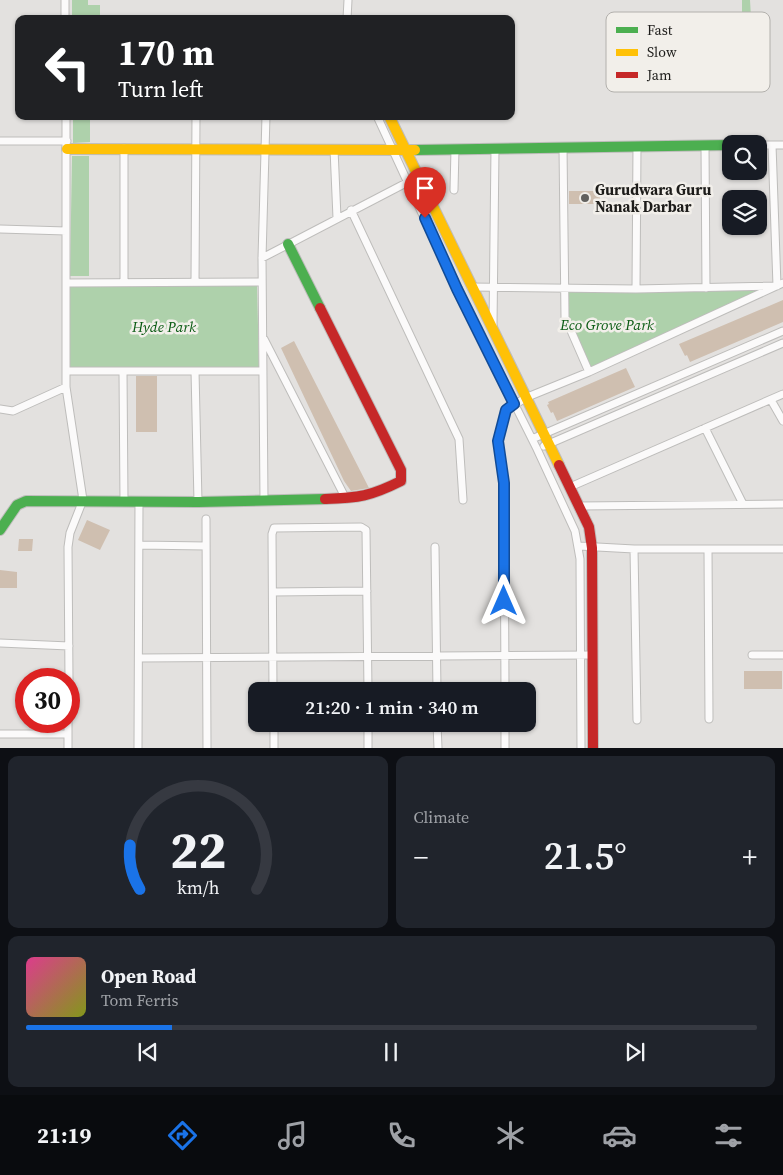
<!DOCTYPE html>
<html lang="en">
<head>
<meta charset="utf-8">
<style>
	:root { --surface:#171b24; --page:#20242c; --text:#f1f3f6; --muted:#9ea1a6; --line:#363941; --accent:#1a73e8 }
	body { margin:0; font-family:"Source Serif 4",serif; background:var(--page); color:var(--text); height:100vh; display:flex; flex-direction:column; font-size:19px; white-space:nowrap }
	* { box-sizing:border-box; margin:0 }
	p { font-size:16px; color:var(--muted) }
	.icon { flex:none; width:28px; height:28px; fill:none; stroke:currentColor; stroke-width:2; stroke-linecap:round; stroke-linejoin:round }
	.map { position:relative; height:748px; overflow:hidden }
	.drawer { display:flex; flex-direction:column; gap:8px; padding:8px; background:#0d0f14; flex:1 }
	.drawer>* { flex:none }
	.hud { position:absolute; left:15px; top:15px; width:500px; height:105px; border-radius:10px; box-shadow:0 1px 4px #0004; background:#202124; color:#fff; overflow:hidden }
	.fabs { position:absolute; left:722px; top:135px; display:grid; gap:10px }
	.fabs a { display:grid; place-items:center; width:45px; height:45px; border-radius:10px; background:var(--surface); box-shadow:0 1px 4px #0004; font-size:25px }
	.speed { position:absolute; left:15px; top:668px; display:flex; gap:10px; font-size:25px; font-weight:700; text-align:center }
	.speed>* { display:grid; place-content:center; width:65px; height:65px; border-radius:50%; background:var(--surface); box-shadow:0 1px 4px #0004; line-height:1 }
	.speed .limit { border:8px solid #d22; background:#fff; color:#111 }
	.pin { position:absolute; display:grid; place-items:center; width:42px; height:42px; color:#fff; margin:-51px -21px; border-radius:50% 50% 50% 0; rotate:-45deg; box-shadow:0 0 5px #0007 }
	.pin .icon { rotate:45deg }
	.me { position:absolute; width:55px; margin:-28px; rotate:0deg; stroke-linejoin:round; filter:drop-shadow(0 0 4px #0008) }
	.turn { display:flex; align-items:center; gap:18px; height:105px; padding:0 20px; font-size:22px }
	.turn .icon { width:65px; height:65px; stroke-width:2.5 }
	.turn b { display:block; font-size:35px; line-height:42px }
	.big { font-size:38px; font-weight:600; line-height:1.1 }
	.drawer .widget { flex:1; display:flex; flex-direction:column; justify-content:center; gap:8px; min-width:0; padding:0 18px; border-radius:10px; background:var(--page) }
	.drawer .dial { align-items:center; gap:0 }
	.dial svg { height:130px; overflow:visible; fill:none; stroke:var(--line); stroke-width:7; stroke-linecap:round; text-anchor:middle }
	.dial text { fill:var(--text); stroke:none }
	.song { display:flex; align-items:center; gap:15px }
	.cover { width:60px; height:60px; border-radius:8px; background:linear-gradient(135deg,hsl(330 70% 55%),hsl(70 70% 35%)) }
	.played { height:5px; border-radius:2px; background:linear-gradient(90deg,var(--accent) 20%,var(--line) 20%) }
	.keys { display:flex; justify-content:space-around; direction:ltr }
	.heat { display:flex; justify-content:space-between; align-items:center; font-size:28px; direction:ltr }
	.drawer .tiles { flex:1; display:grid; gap:8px; grid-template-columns:1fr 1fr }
	.widget:last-child { grid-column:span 2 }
	.trip { position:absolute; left:248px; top:682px; width:288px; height:50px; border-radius:10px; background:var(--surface); box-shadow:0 1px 4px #0004; font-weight:600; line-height:50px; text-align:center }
	.menu { display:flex; height:80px; justify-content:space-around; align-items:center; background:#090b0e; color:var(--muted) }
	.menu .icon { width:35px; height:35px }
	.menu .on { color:var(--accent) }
	.menu b { font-size:22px; color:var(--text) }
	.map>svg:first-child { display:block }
	.green { fill:#aed1ab }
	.building { fill:#cfbfb0 }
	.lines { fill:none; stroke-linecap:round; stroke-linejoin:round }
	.street-casing { stroke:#bebdbb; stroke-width:9 }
	.fast-casing { stroke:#bebdbb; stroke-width:12 }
	.slow-casing { stroke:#bebdbb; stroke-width:12 }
	.jam-casing { stroke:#bebdbb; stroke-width:12 }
	.street { stroke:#fbfafa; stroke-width:7 }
	.fast { stroke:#4caf50; stroke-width:10 }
	.slow { stroke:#ffc107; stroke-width:10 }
	.jam { stroke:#c62828; stroke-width:10 }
	.route-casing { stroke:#114b97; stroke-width:12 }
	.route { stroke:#1a73e8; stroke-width:9 }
	.poi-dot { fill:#62615f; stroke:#f2efea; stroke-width:2 }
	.labels { text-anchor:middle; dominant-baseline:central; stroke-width:5; stroke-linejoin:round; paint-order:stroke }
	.poi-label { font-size:15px; font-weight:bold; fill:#1d1c1a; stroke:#f2efea; text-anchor:start }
	.park-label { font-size:15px; font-style:italic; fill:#0a5b13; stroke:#f2efea }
	.key { fill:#f2efea; stroke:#b2b0ac; stroke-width:1 }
	.key-label { font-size:14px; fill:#1d1c1a }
</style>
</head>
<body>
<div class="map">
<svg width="783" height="748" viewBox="0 0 783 748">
	<rect width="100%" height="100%" fill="#e3e1df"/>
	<path class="green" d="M72 0H88V5H100V19H72Z
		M742 0H750L751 17H742Z
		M73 116H90V142L73 143Z
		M72 156H89V276H70Z
		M257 285 259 367H68V286Z
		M766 289 589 369 569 321 568 292Z"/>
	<path class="building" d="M569 191H600V204H569Z
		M783 300V322L690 362 687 355 685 356 679 344Z
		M294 341 369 488 351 491 344 481 281 348Z
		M626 368 635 387 557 421 553 412 551 413 547 405 549 404 548 402Z
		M136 376H157V432H136Z
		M87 520 110 530 100 550 78 540Z
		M19 539H33L32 551H18Z
		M0 570 17 572V588H0Z
		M744 671H782V689H744Z"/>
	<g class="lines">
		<defs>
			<path id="street" d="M65 0V19
				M347 19 348 0
				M66 116V387L83 500 70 533 68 547 69 680
				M377 116 457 289 537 449 575 531 580 559 581 748
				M0 141H67
				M759 145H783
				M772 145 777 286
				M705 146 706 288
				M563 147 565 317 589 372
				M334 149 337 218
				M454 190 455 149
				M351 210 459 439 463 500
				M0 229 66 231
				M262 258 408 182
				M124 282V148
				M195 282 196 116
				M66 283 262 282
				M471 287 636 289 774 286
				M636 289 637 146
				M493 327 495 148
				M264 339 346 499
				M66 371H263
				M123 371 124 502
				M195 371 198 502
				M771 400 783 421
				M0 409 13 411 66 387
				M705 428 743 504
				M532 439 783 331
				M544 446 783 343
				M570 487 783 394
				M264 501 262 258 266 116
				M579 506 783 504
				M206 519 207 748
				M139 545 206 546
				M579 546 634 549H783
				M435 547 437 691
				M634 549 637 720
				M708 549 709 719
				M273 592 367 591
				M0 643 69 646
				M752 655H783
				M139 658 592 655
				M273 691 272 534 274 528 361 527 366 530 368 691
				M505 691 504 483 498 441 506 411 525 398 589 372 783 283
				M274 724V748
				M437 724 438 748
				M505 724V748
				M0 734H68
				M68 748V721
				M138 748 139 502
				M368 748V724"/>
			<path id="fast" d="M415 150 731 145
				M288 244 320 308
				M0 530 17 505 26 501 198 502 325 499"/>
			<path id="slow" d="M389 116 559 465
				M67 149 415 150"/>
			<path id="jam" d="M320 308 401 470V481C371 496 359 498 325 499
				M559 465 589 527 592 548 593 748"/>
		</defs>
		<use href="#street" class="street-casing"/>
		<use href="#fast" class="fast-casing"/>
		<use href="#slow" class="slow-casing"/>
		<use href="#jam" class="jam-casing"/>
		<use href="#street" class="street"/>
		<use href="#fast" class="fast"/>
		<use href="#slow" class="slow"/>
		<use href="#jam" class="jam"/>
	</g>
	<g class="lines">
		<defs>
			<path id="route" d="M425 218 457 289 514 404 506 410 498 441 504 483V601"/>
		</defs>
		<use href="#route" class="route-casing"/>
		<use href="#route" class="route"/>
	</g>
	<circle class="poi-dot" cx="585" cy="198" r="5"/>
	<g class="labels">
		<g class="poi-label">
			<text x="595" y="189">Gurudwara Guru<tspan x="595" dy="17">Nanak Darbar</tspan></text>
		</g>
		<g class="park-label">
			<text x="607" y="324">Eco Grove Park</text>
			<text x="164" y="326">Hyde Park</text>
		</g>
	</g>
	<rect x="606" y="12" width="164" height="80" rx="8" class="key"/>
	<rect x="616" y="27" width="22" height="6" fill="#4caf50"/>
	<rect x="616" y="49" width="22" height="7" fill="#ffc107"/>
	<rect x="616" y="72" width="22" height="6" fill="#c62828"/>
	<g class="key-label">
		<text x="647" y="35">Fast</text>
		<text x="647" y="57">Slow</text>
		<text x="647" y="80">Jam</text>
	</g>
</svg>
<div class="fabs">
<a><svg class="icon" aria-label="search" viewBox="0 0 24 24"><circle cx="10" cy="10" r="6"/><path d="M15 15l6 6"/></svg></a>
<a><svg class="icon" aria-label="layers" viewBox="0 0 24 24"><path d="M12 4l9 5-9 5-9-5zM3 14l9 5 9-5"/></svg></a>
</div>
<div class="speed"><div class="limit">30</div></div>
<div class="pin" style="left:425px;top:218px;background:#d93025"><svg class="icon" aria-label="arrive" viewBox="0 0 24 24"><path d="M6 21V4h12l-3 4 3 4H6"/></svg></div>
<svg class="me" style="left:504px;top:601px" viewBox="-20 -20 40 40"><path d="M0-17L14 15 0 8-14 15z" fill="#1a73e8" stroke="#fff" stroke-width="4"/></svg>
<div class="trip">21:20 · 1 min · 340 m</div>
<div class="hud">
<div class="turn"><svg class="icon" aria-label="left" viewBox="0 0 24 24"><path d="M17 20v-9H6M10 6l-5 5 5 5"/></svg><div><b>170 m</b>Turn left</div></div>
</div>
</div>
<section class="drawer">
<div class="tiles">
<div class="widget dial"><svg viewBox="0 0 100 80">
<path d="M14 69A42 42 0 1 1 86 69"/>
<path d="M14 69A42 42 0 0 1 8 42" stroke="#1a73e8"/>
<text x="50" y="56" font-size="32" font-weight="700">22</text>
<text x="50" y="72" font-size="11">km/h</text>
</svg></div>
<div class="widget"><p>Climate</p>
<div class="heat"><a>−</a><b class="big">21.5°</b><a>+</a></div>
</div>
<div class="widget">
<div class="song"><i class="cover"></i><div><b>Open Road</b><p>Tom Ferris</p></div></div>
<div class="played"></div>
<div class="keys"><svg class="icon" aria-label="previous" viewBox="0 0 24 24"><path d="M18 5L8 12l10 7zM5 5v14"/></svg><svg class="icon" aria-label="pause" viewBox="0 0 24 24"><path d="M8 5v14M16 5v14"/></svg><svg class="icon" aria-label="next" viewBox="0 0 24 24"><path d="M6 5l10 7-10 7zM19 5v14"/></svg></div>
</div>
</div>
</section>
<nav class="menu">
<b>21:19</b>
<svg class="icon on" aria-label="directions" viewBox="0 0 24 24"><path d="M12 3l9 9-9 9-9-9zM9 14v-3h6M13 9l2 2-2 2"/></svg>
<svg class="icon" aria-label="music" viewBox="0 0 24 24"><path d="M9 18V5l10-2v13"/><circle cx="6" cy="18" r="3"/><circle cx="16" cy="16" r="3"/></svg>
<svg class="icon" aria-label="phone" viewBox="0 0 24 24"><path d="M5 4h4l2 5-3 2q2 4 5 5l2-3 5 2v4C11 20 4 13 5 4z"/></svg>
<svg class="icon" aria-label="climate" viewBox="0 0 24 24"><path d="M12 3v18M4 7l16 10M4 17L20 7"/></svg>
<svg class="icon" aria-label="car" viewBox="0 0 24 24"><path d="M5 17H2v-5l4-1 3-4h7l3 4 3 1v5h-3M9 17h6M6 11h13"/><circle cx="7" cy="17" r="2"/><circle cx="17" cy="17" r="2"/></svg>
<svg class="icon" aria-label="filters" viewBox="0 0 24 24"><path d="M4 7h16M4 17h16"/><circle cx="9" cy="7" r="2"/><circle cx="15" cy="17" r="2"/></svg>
</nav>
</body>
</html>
